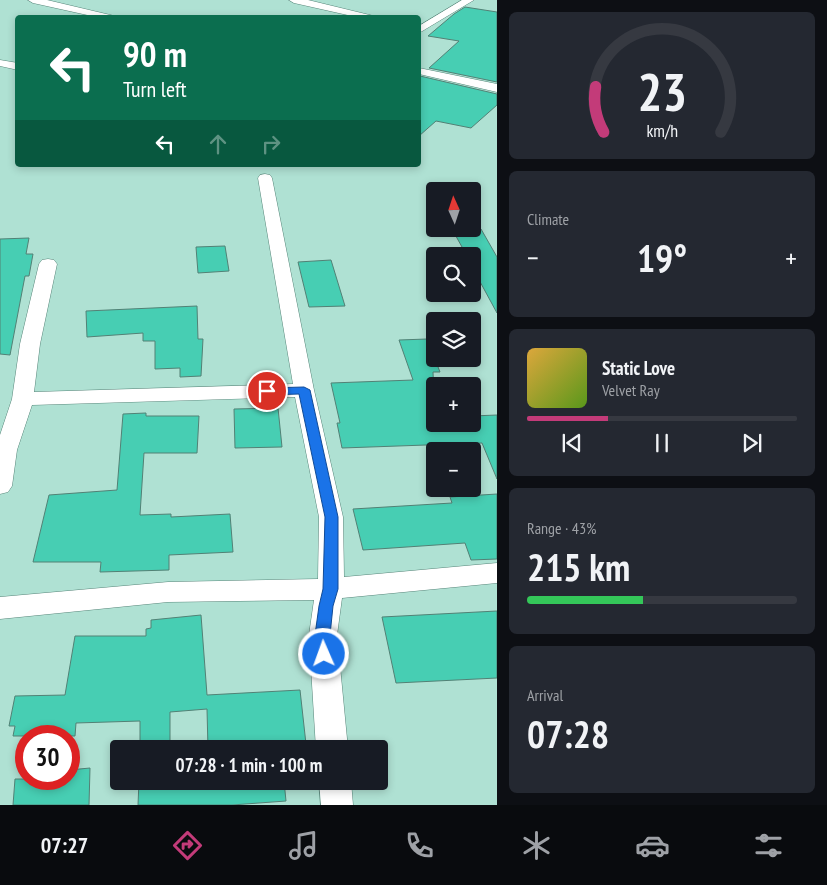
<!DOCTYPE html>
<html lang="en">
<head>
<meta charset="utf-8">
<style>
	:root { --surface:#171b24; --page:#242831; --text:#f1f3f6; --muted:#9ea1a6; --line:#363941; --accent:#c33b79 }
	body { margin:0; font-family:"PT Sans Narrow",sans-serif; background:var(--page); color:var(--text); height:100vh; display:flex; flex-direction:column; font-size:19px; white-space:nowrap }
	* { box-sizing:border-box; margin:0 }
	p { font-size:16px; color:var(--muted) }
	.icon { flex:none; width:28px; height:28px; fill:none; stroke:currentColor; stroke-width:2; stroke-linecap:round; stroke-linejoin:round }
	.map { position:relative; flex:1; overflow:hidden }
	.panel { display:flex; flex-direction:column; gap:12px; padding:12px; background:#0d0f14; width:330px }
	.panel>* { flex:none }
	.hud { position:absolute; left:15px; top:15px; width:406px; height:152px; border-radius:5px; box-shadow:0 2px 8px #0003; background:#0b6e4f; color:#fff; overflow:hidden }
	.needle { width:32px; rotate:357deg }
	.buttons { position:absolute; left:426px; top:182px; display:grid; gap:10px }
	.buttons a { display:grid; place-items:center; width:55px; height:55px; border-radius:5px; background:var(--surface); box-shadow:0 2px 8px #0003; font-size:25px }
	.speed { position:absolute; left:15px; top:725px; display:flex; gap:10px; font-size:25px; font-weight:700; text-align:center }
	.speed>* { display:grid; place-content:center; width:65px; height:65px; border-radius:50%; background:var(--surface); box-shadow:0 2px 8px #0003; line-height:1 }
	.speed .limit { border:8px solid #d22; background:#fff; color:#111 }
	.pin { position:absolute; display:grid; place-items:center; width:42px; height:42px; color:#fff; margin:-21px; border:2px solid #fff; border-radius:50%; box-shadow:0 1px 5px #0007 }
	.me { position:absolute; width:55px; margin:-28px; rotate:358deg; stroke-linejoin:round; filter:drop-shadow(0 0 4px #0008) }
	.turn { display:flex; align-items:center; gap:18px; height:105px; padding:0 25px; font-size:22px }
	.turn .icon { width:65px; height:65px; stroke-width:2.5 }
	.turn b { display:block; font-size:35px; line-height:42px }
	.lanes { display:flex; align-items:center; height:48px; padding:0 25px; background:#0003; justify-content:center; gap:25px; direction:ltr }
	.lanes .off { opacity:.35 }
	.big { font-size:38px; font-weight:700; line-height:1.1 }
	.panel .card { flex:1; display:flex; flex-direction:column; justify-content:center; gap:8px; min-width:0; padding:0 18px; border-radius:8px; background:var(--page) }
	.panel .dial { align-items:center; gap:0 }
	.dial svg { height:130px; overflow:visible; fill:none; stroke:var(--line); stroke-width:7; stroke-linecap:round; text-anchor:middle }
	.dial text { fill:var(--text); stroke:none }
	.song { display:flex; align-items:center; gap:15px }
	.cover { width:60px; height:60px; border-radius:8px; background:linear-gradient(135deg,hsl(40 70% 55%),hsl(90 70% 35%)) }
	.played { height:5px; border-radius:2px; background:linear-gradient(90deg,var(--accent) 30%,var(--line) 30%) }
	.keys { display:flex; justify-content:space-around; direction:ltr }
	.heat { display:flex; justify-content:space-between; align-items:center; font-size:28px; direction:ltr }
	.charge { height:8px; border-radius:4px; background:linear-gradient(90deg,#34c759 43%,var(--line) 0) }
	.trip { position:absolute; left:110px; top:740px; width:278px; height:50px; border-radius:5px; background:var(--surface); box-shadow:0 2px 8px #0003; font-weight:700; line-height:50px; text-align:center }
	.tabs { display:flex; height:80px; justify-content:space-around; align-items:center; background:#090b0e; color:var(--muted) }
	.tabs .icon { width:35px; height:35px }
	.tabs .on { color:var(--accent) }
	.tabs b { font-size:22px; color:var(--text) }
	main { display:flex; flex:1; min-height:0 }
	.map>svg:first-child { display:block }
	.building { fill:#47ceb3; stroke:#528175 }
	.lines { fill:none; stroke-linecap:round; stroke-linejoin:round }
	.street-casing { stroke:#58867a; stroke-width:1 }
	.street { fill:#fff; fill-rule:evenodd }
	.route { fill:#1a73e8; stroke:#114b97 }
</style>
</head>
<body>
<main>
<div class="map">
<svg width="497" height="805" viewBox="0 0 497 805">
	<rect width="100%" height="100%" fill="#afe1d3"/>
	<path class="building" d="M465 7 497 12V82L429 68 459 41 428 36 454 14Z
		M420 76 497 94V105L471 128 436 121 419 136Z
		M452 229H481L497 257V313L472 267V256H467Z
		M29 238 26 254H33L29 276H25L10 355 0 354V239Z
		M225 246 229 271 198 273 196 247Z
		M331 260 345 306 309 307 298 262Z
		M197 306 198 339H203L201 376 180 377V368L155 369V341H143V333L87 337 86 311Z
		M427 339 440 372H433L435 424H472V416L497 415V479L482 443 342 448 337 423H340L331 383 413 380 399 340Z
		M278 408 282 447 235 448 234 409Z
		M146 413V416H199L197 453H144L140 515 171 514V517L230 514 233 552 169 555V570L100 572 101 562H33L49 495 117 490 123 414Z
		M497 494V559L471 560 465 543 363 550 353 509 452 503 450 497Z
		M497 611V678L396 683 382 617Z
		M201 615 207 695 300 690 306 744 208 749 207 709 170 712V749H140V721L76 723 75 736H13L15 726H9L15 696 65 695 75 636H146V629L151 628V620Z
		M90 768 89 805H13L15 779H69V770Z
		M139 781H284L286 801 232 805H138Z"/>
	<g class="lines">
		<defs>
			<path id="street" d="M28 0H47L123 18H101L33 3Z
				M289 0H308L382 18H361L294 3Z
				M462 0H474L419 33V26Z
				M0 60 18 63V70L0 66Z
				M419 68 497 84V92L419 74Z
				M265 174 270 175 272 178 314 390 343 517 344 577 497 563V583L342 598 337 635 348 749H316L309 635 314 600 168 602 0 619V597L168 582 318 579 319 517 295 397 32 405 17 450 12 486 8 492 0 494V435L12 399 20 344 39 264 42 260 48 259 54 260 57 264 40 344 34 392 293 384 258 178 260 175Z
				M319 781H351L353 805H321Z"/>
		</defs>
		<use href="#street" class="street-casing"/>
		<use href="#street" class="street"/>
	</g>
	<path class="route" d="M304 387 310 390 338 517V589L333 606 330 635 332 654 330 659 324 660 319 659 317 654 315 635 319 606 323 589 325 517 299 394 267 395 261 391 267 388Z"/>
</svg>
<div class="buttons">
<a><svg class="needle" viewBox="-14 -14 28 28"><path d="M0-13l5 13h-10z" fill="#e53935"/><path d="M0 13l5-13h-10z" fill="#9ea1a6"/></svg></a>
<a><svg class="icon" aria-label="search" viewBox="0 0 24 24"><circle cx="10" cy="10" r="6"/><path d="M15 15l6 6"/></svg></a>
<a><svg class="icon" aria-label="layers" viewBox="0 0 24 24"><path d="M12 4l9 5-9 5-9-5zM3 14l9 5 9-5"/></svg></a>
<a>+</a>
<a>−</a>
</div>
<div class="speed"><div class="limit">30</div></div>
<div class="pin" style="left:267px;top:391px;background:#d93025"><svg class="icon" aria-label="arrive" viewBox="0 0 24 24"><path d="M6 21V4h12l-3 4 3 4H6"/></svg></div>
<svg class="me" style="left:324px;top:654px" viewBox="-20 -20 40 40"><circle r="17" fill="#1a73e8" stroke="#fff" stroke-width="3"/><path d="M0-11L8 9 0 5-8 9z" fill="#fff"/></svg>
<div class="trip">07:28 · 1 min · 100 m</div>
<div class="hud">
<div class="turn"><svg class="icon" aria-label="left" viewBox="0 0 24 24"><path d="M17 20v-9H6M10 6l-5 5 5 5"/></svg><div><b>90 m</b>Turn left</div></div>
<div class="lanes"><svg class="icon" aria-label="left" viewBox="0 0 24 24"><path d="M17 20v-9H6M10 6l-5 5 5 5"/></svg><svg class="icon off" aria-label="ahead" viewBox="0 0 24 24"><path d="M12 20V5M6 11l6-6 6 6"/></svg><svg class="icon off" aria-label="right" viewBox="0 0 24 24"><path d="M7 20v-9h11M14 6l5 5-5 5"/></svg></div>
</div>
</div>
<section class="panel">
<div class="card dial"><svg viewBox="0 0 100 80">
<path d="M14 69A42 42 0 1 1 86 69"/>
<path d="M14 69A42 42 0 0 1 9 41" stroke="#c33b79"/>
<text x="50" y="56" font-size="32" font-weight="700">23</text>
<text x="50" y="72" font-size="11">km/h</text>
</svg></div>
<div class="card"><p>Climate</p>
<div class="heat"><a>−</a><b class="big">19°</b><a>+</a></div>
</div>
<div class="card">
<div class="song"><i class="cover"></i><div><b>Static Love</b><p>Velvet Ray</p></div></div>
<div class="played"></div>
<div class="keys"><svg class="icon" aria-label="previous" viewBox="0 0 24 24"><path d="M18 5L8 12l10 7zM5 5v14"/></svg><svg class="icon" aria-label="pause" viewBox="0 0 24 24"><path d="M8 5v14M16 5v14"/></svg><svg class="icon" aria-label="next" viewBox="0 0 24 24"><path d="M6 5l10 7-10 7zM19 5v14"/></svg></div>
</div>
<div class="card"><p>Range · 43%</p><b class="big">215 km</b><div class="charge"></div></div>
<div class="card"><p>Arrival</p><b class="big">07:28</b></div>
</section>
</main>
<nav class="tabs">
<b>07:27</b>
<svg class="icon on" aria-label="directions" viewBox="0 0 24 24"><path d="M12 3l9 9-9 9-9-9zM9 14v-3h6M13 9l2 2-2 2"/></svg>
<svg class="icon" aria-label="music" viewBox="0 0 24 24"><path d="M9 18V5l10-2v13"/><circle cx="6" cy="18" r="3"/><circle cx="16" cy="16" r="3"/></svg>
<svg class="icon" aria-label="phone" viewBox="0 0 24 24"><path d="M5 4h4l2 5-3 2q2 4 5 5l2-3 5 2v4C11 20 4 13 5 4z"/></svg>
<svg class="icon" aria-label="climate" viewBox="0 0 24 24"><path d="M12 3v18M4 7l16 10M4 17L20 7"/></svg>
<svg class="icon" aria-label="car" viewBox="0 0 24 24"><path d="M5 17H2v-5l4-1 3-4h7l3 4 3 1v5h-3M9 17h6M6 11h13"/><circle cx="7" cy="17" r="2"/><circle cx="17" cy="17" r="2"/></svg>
<svg class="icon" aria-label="filters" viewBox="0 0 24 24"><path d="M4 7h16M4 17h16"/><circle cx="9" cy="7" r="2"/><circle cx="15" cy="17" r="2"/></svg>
</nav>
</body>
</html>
